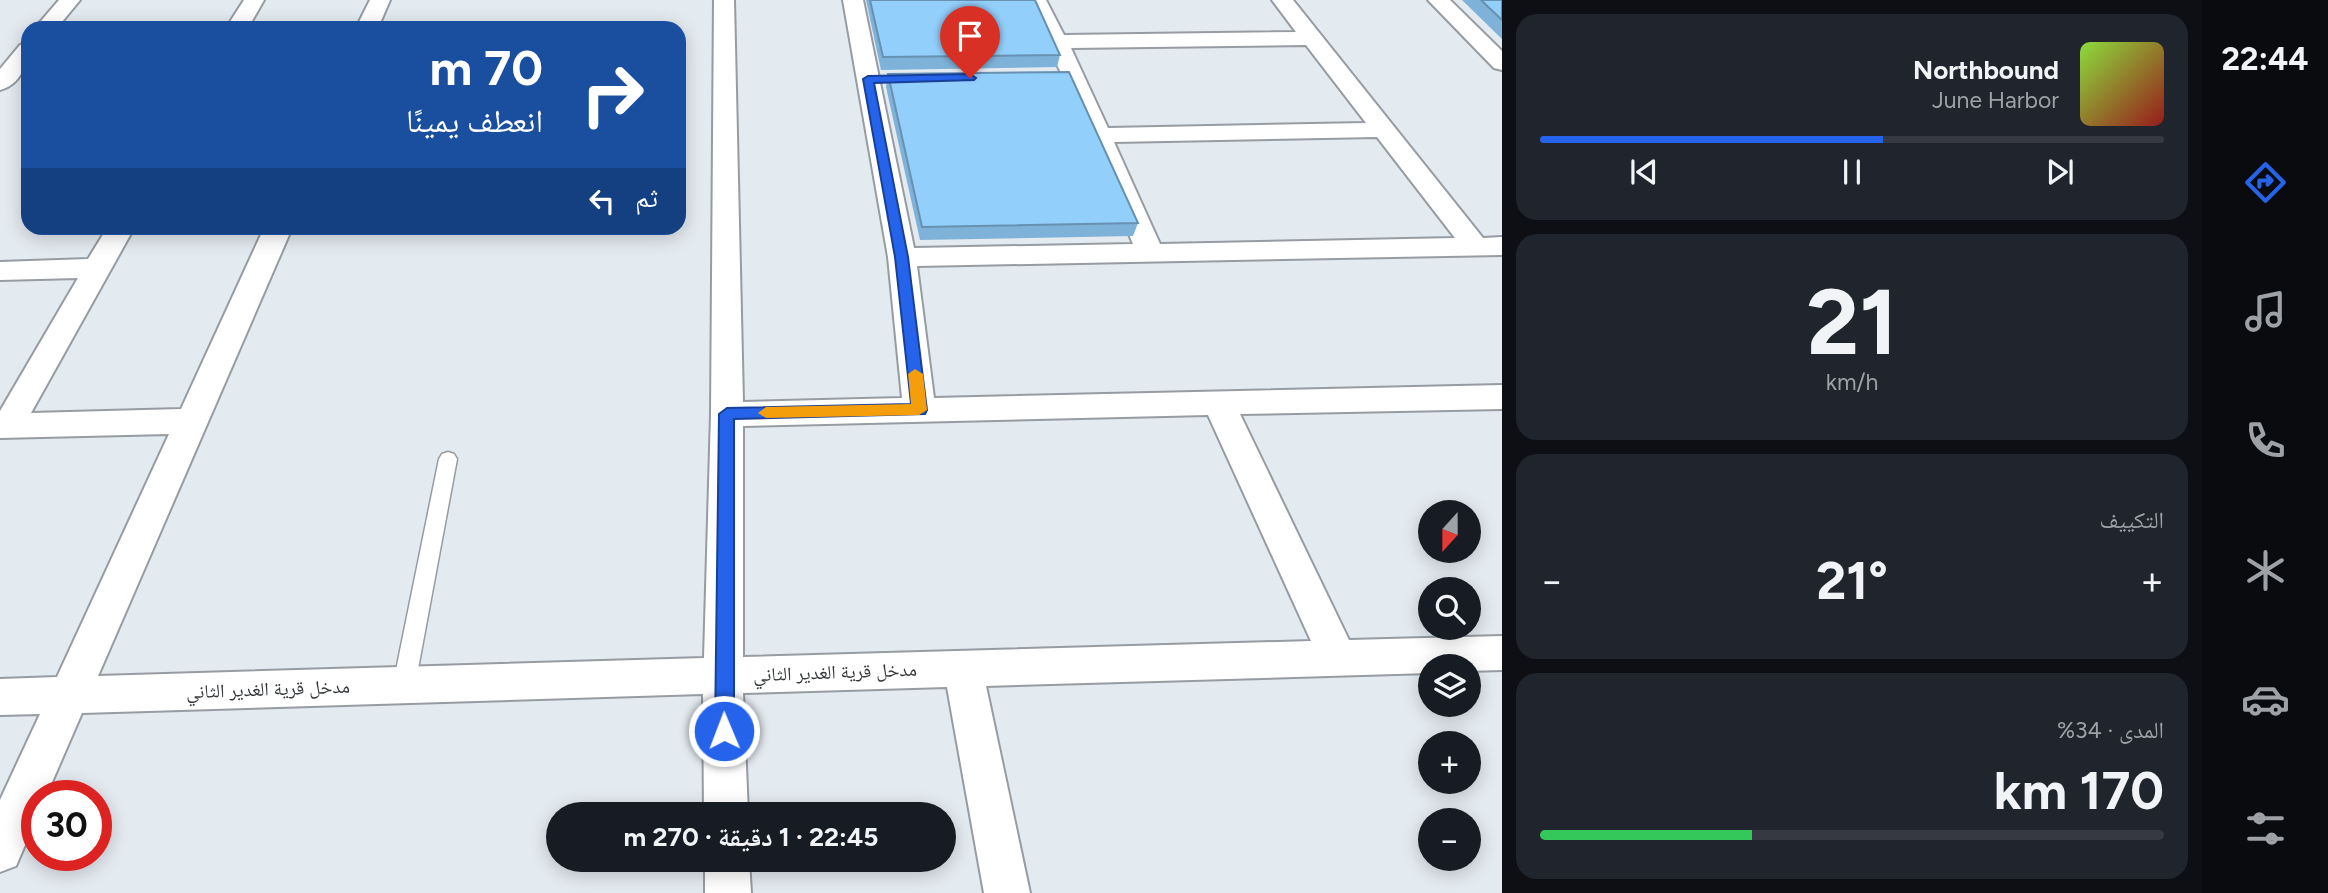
<!DOCTYPE html>
<html lang="ar">
<head>
<meta charset="utf-8">
<style>
	:root { --surface:#171b24; --page:#20242c; --text:#f1f3f6; --muted:#9ea1a6; --line:#363941; --accent:#2563eb }
	body { margin:0; font-family:Figtree,"Noto Naskh Arabic",sans-serif; background:var(--page); color:var(--text); direction:rtl; height:100vh; display:flex; flex-direction:column; font-size:26px; white-space:nowrap }
	* { box-sizing:border-box; margin:0 }
	p { font-size:23px; color:var(--muted) }
	.icon { flex:none; width:38px; height:38px; fill:none; stroke:currentColor; stroke-width:2; stroke-linecap:round; stroke-linejoin:round }
	.map { position:relative; flex:1; overflow:hidden; direction:ltr }
	.details { display:flex; flex-direction:column; gap:14px; padding:14px; background:#0d0f14; width:700px }
	.details>* { flex:none }
	.top-card { position:absolute; left:21px; top:21px; width:665px; height:214px; border-radius:21px; box-shadow:0 4px 18px #0003; direction:rtl; background:#1a4fa0; color:#fff; overflow:hidden }
	.needle { width:46px; rotate:201deg }
	.buttons { position:absolute; left:1418px; top:500px; display:grid; gap:14px }
	.buttons a { display:grid; place-items:center; width:63px; height:63px; border-radius:50%; background:var(--surface); box-shadow:0 4px 18px #0003; font-size:35px }
	.speed { position:absolute; left:21px; top:780px; display:flex; gap:14px; font-size:35px; font-weight:700; text-align:center }
	.speed>* { display:grid; place-content:center; width:91px; height:91px; border-radius:50%; background:var(--surface); box-shadow:0 4px 18px #0003; line-height:1 }
	.speed .limit { border:10px solid #d22; background:#fff; color:#111 }
	.pin { position:absolute; display:grid; place-items:center; width:60px; height:60px; color:#fff; margin:-72px -30px; border-radius:50% 50% 50% 0; rotate:-45deg; box-shadow:0 0 7px #0007 }
	.pin .icon { rotate:45deg }
	.me { position:absolute; width:77px; margin:-38px; rotate:359deg; stroke-linejoin:round; filter:drop-shadow(0 0 5px #0008) }
	.turn { display:flex; align-items:center; gap:24px; height:147px; padding:0 28px; font-size:32px }
	.turn .icon { width:91px; height:91px; stroke-width:2.5 }
	.turn b { display:block; font-size:49px; line-height:60px }
	.then { display:flex; align-items:center; height:66px; padding:0 28px; background:#0003; gap:14px; font-size:26px }
	.big { font-size:52px; font-weight:700; line-height:1.1 }
	.details .tile { flex:1; display:flex; flex-direction:column; justify-content:center; gap:10px; min-width:0; padding:0 24px; border-radius:21px; background:var(--page) }
	.details .dial { align-items:center; gap:0 }
	.dial b { font-size:91px; line-height:1 }
	.song { display:flex; align-items:center; gap:21px }
	.cover { width:84px; height:84px; border-radius:10px; background:linear-gradient(135deg,hsl(90 70% 55%),hsl(0 70% 35%)) }
	.played { height:7px; border-radius:4px; background:linear-gradient(90deg,var(--accent) 55%,var(--line) 55%) }
	.keys { display:flex; justify-content:space-around; direction:ltr }
	.heat { display:flex; justify-content:space-between; align-items:center; font-size:38px; direction:ltr }
	.charge { height:10px; border-radius:5px; background:linear-gradient(90deg,#34c759 34%,var(--line) 0) }
	.trip { position:absolute; left:546px; top:802px; width:410px; height:70px; border-radius:35px; background:var(--surface); box-shadow:0 4px 18px #0003; font-weight:700; line-height:70px; text-align:center; direction:rtl }
	main { display:flex; flex:1; min-height:0 }
	.tab-bar { display:flex; flex-direction:column; width:126px; justify-content:space-around; align-items:center; background:#090b0e; color:var(--muted) }
	.tab-bar .icon { width:49px; height:49px }
	.tab-bar .active { color:var(--accent) }
	.tab-bar b { font-size:32px; color:var(--text) }
	.map>svg:first-child { display:block }
	.lines { fill:none; stroke-linecap:round; stroke-linejoin:round }
	.service-casing { stroke:#969ca1; stroke-width:3 }
	.minor-casing { stroke:#969ca1; stroke-width:4 }
	.service { fill:#fff; fill-rule:evenodd }
	.minor { fill:#fff; fill-rule:evenodd }
	.wall { fill:#7eb2d8 }
	.building { fill:#93cffb; stroke:#6791b0; stroke-width:2 }
	.route { fill:#2563eb; stroke:#184099; stroke-width:2 }
	.slow { fill:#f59e0b }
	.labels { text-anchor:middle; dominant-baseline:central; stroke-width:5; stroke-linejoin:round; paint-order:stroke }
	.street-label { font-size:19px; fill:#35383a; stroke:#fff }
</style>
</head>
<body>
<main>
<nav class="tab-bar">
<b>22:44</b>
<svg class="icon active" aria-label="directions" viewBox="0 0 24 24"><path d="M12 3l9 9-9 9-9-9zM9 14v-3h6M13 9l2 2-2 2"/></svg>
<svg class="icon" aria-label="music" viewBox="0 0 24 24"><path d="M9 18V5l10-2v13"/><circle cx="6" cy="18" r="3"/><circle cx="16" cy="16" r="3"/></svg>
<svg class="icon" aria-label="phone" viewBox="0 0 24 24"><path d="M5 4h4l2 5-3 2q2 4 5 5l2-3 5 2v4C11 20 4 13 5 4z"/></svg>
<svg class="icon" aria-label="climate" viewBox="0 0 24 24"><path d="M12 3v18M4 7l16 10M4 17L20 7"/></svg>
<svg class="icon" aria-label="car" viewBox="0 0 24 24"><path d="M5 17H2v-5l4-1 3-4h7l3 4 3 1v5h-3M9 17h6M6 11h13"/><circle cx="7" cy="17" r="2"/><circle cx="17" cy="17" r="2"/></svg>
<svg class="icon" aria-label="filters" viewBox="0 0 24 24"><path d="M4 7h16M4 17h16"/><circle cx="9" cy="7" r="2"/><circle cx="15" cy="17" r="2"/></svg>
</nav>
<section class="details">
<div class="tile">
<div class="song"><i class="cover"></i><div><b>Northbound</b><p>June Harbor</p></div></div>
<div class="played"></div>
<div class="keys"><svg class="icon" aria-label="previous" viewBox="0 0 24 24"><path d="M18 5L8 12l10 7zM5 5v14"/></svg><svg class="icon" aria-label="pause" viewBox="0 0 24 24"><path d="M8 5v14M16 5v14"/></svg><svg class="icon" aria-label="next" viewBox="0 0 24 24"><path d="M6 5l10 7-10 7zM19 5v14"/></svg></div>
</div>
<div class="tile dial"><b>21</b><p>km/h</p></div>
<div class="tile"><p>التكييف</p>
<div class="heat"><a>−</a><b class="big">21°</b><a>+</a></div>
</div>
<div class="tile"><p>المدى · 34%</p><b class="big">170 km</b><div class="charge"></div></div>
</section>
<div class="map">
<svg width="1502" height="893" viewBox="0 0 1502 893">
	<rect width="100%" height="100%" fill="#e3eaf0"/>
	<g class="lines">
		<defs>
			<path id="service" d="M448 452 454 454 457 459 415 685 411 692 404 695 397 692 393 685 439 459 442 454Z"/>
			<path id="minor" d="M59 0H80L57 28H35Z
				M244 0H264L248 28H226Z
				M370 0H390L378 28H356Z
				M714 0H734L743 402 902 398 888 257 843 0H863L914 248 1133 244 1062 75 1026 0H1046L1064 35 1296 32 1272 0H1293L1483 238 1502 237V255L917 266 934 398 1502 385V409L1240 414 1349 640 1502 636V670L1468 671V667H1430V673L986 686 1030 893H984L947 687 743 693 748 814H704L703 694 82 713 46 796H37V817L16 866 0 872V800L40 714 0 715V679L57 677 169 434 0 438V411L78 278 0 280V262L88 259 107 228H134L31 413 181 409 264 228H292L98 676 704 658 711 414ZM1306 45 1366 123 1108 128 1071 48ZM1377 137 1455 238 1160 244 1114 142ZM1208 415 1311 641 743 657V426Z
				M1428 0H1450L1502 51V70L1494 68Z
				M28 43C28 63 21 85 0 90V69L20 45Z
				M705 859H749L751 893H705Z"/>
		</defs>
		<use href="#service" class="service-casing"/>
		<use href="#minor" class="minor-casing"/>
		<use href="#service" class="service"/>
		<use href="#minor" class="minor"/>
	</g>
	<path class="wall" d="M866 0H1035L1060 55 1057 67 881 70Z
		M1462 0H1502V39Z
		M888 74 1138 223 1133 236 920 240 886 87Z"/>
	<path class="building" d="M870 0H1035L1060 55 883 57Z
		M1481 0H1502V20Z
		M1069 72 1138 223 922 227 888 74Z"/>
	<path class="route" d="M970 74 976 78 974 80 874 83 908 257 927 410 925 414 734 419V731L731 738 724 740 718 738 715 731 719 414 727 408 911 404 895 257 863 79 868 76Z"/>
	<path class="slow" d="M915 369 923 374 927 410 919 415 766 418 758 413 766 407 911 404 908 374Z"/>
	<g class="labels">
		<g class="street-label">
			<text transform="translate(835 672) rotate(-2)">مدخل قرية الغدير الثاني</text>
			<text transform="translate(268 689) rotate(-2)">مدخل قرية الغدير الثاني</text>
		</g>
	</g>
</svg>
<div class="buttons">
<a><svg class="needle" viewBox="-14 -14 28 28"><path d="M0-13l5 13h-10z" fill="#e53935"/><path d="M0 13l5-13h-10z" fill="#9ea1a6"/></svg></a>
<a><svg class="icon" aria-label="search" viewBox="0 0 24 24"><circle cx="10" cy="10" r="6"/><path d="M15 15l6 6"/></svg></a>
<a><svg class="icon" aria-label="layers" viewBox="0 0 24 24"><path d="M12 4l9 5-9 5-9-5zM3 14l9 5 9-5"/></svg></a>
<a>+</a>
<a>−</a>
</div>
<div class="speed"><div class="limit">30</div></div>
<div class="pin" style="left:970px;top:78px;background:#d93025"><svg class="icon" aria-label="arrive" viewBox="0 0 24 24"><path d="M6 21V4h12l-3 4 3 4H6"/></svg></div>
<svg class="me" style="left:724px;top:731px" viewBox="-20 -20 40 40"><circle r="17" fill="#2563eb" stroke="#fff" stroke-width="3"/><path d="M0-11L8 9 0 5-8 9z" fill="#fff"/></svg>
<div class="trip">22:45 · 1 دقيقة · 270 m</div>
<div class="top-card">
<div class="turn"><svg class="icon" aria-label="right" viewBox="0 0 24 24"><path d="M7 20v-9h11M14 6l5 5-5 5"/></svg><div><b>70 m</b>انعطف يمينًا</div></div>
<div class="then">ثم<svg class="icon" aria-label="left" viewBox="0 0 24 24"><path d="M17 20v-9H6M10 6l-5 5 5 5"/></svg></div>
</div>
</div>
</main>
</body>
</html>
